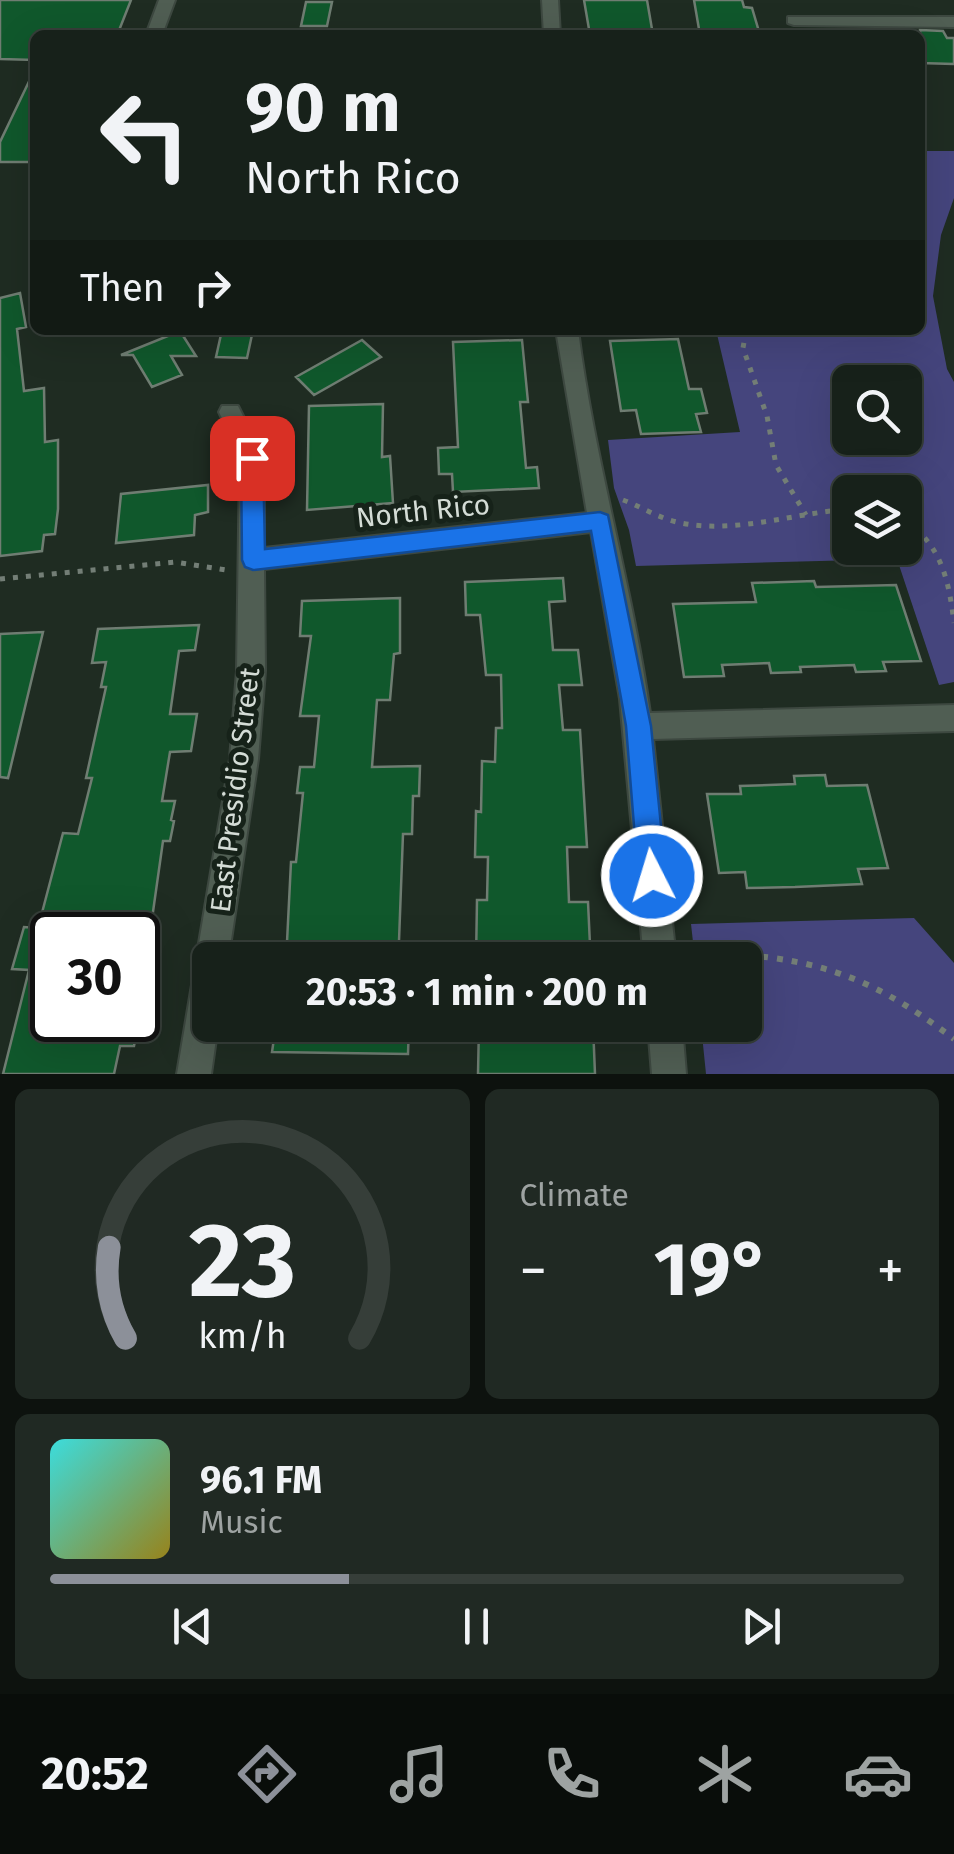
<!DOCTYPE html>
<html lang="en">
<head>
<meta charset="utf-8">
<style>
	:root { --surface:#17211a; --page:#202923; --text:#f1f3f6; --muted:#9ea3a2; --line:#363e39; --accent:#8c9099 }
	body { margin:0; font-family:"Fira Sans",sans-serif; background:var(--page); color:var(--text); height:100vh; display:flex; flex-direction:column; font-size:38px; white-space:nowrap }
	* { box-sizing:border-box; margin:0 }
	p { font-size:32px; color:var(--muted) }
	.icon { flex:none; width:55px; height:55px; fill:none; stroke:currentColor; stroke-width:2; stroke-linecap:round; stroke-linejoin:round }
	.map { position:relative; height:1074px; overflow:hidden }
	.details { display:flex; flex-direction:column; gap:15px; padding:15px; background:#0d120e; flex:1 }
	.details>* { flex:none }
	.hud { position:absolute; left:30px; top:30px; width:895px; height:305px; border-radius:15px; box-shadow:0 10px 40px #0002,0 0 0 2px var(--line); background:#17211a; color:var(--text); overflow:hidden }
	.tools { position:absolute; left:832px; top:365px; display:grid; gap:20px }
	.tools a { display:grid; place-items:center; width:90px; height:90px; border-radius:15px; background:var(--surface); box-shadow:0 10px 40px #0002,0 0 0 2px var(--line); font-size:50px }
	.speed { position:absolute; left:30px; top:912px; display:flex; gap:20px; font-size:50px; font-weight:700; text-align:center }
	.speed>* { display:grid; place-content:center; width:130px; height:130px; border-radius:50%; background:var(--surface); box-shadow:0 10px 40px #0002,0 0 0 2px var(--line); line-height:1 }
	.speed .limit { border:5px solid #111; border-radius:15px; background:#fff; color:#111 }
	.pin { position:absolute; display:grid; place-items:center; width:85px; height:85px; color:#fff; margin:-42px; border-radius:20px; box-shadow:0 5px 15px #0006 }
	.me { position:absolute; width:110px; margin:-55px; rotate:355deg; stroke-linejoin:round; filter:drop-shadow(0 0 8px #0008) }
	.turn { display:flex; align-items:center; gap:35px; height:210px; padding:0 50px; font-size:45px }
	.turn .icon { width:130px; height:130px; stroke-width:2.5 }
	.turn b { display:block; font-size:70px; line-height:85px }
	.then { display:flex; align-items:center; height:95px; padding:0 50px; background:#0003; gap:20px; font-size:38px }
	.big { font-size:75px; font-weight:700; line-height:1.1 }
	.details .tile { flex:1; display:flex; flex-direction:column; justify-content:center; gap:15px; min-width:0; padding:0 35px; border-radius:15px; background:var(--page) }
	.details .dial { align-items:center; gap:0 }
	.dial svg { height:260px; overflow:visible; fill:none; stroke:var(--line); stroke-width:7; stroke-linecap:round; text-anchor:middle }
	.dial text { fill:var(--text); stroke:none }
	.song { display:flex; align-items:center; gap:30px }
	.cover { width:120px; height:120px; border-radius:15px; background:linear-gradient(135deg,hsl(180 70% 55%),hsl(50 70% 35%)) }
	.played { height:10px; border-radius:5px; background:linear-gradient(90deg,var(--accent) 35%,var(--line) 35%) }
	.keys { display:flex; justify-content:space-around; direction:ltr }
	.heat { display:flex; justify-content:space-between; align-items:center; font-size:55px; direction:ltr }
	.details .tiles { flex:1; display:grid; gap:15px; grid-template-columns:1fr 1fr }
	.tile:last-child { grid-column:span 2 }
	.trip { position:absolute; left:192px; top:942px; width:570px; height:100px; border-radius:15px; background:var(--surface); box-shadow:0 10px 40px #0002,0 0 0 2px var(--line); font-weight:700; line-height:100px; text-align:center }
	.menu { display:flex; height:160px; justify-content:space-around; align-items:center; background:#090d0a; color:var(--muted) }
	.menu .icon { width:70px; height:70px }
	.menu .on { color:var(--accent) }
	.menu b { font-size:45px; color:var(--text) }
	.map>svg:first-child { display:block }
	.green { fill:#45457d; fill-rule:evenodd }
	.building { fill:#10582c; stroke:#6f7d72; stroke-width:2.5 }
	.lines { fill:none; stroke-linecap:round; stroke-linejoin:round }
	.street-casing { stroke:#3d4840; stroke-width:4 }
	.path-far1 { stroke:#737e76; stroke-width:5; stroke-dasharray:5 8; stroke-linecap:butt }
	.path { stroke:#737e76; stroke-width:6; stroke-dasharray:6 9; stroke-linecap:butt }
	.street { fill:#505e53; fill-rule:evenodd }
	.route { fill:#1a73e8; stroke:#114b97; stroke-width:2.5 }
	.labels { text-anchor:middle; dominant-baseline:central; stroke-width:10; stroke-linejoin:round; paint-order:stroke }
	.street-label { font-size:28px; fill:#d4dcd6; stroke:#162219 }
</style>
</head>
<body>
<div class="map">
<svg width="954" height="1074" viewBox="0 0 954 1074">
	<rect width="100%" height="100%" fill="#1f2c22"/>
	<path class="green" d="M920 151H954V198L941 235 933 296 947 369 954 382V682L939 685 897 559 636 566 629 530 614 488 608 440 740 432 716 330H920ZM850 382H905V438H850ZM850 492H905V548H850Z
		M914 918 954 963V1074H706L701 1025H745V960H695L691 924Z"/>
	<path class="building" d="M0 0H131L118 33 35 35V60L0 59Z
		M584 0H647L653 35H590Z
		M694 0H742L744 7 752 8 760 35H700Z
		M306 2H332L327 26H301Z
		M920 30 943 31 947 38H954V64L920 63Z
		M35 69V162H0V142Z
		M20 293 26 327 17 329 24 391 44 388 45 442 58 440V509L55 534 44 535 42 551 0 556V298Z
		M222 330H253L247 358 216 357Z
		M180 331 196 356H171L182 375 152 387 133 355H121Z
		M678 339 689 389H701L707 413 696 414 701 432 641 434 636 410 621 411 610 341Z
		M362 340 381 357 314 395 296 377Z
		M522 340 528 402H520L526 468 537 467 539 488 453 492 452 474H439L438 448 458 447 453 342Z
		M383 404 382 457 390 456 393 503 307 510 309 406Z
		M208 485V512L195 515 194 535 116 543 121 494Z
		M563 578 565 601 549 602 553 650H578L582 685H559L563 730H580L587 847H567L569 902H588L590 945H583L584 960H476L477 900H487L488 857H475L476 811 481 812 482 761 495 762 496 728H502L501 675H486L480 615H466L465 582Z
		M814 581 816 587 896 585 921 661 883 662 886 671 856 672 854 665 800 667 801 672 771 673 769 663 722 665 724 676 684 677 673 604 756 602 752 583Z
		M400 598V653L394 654 390 700H377L372 767 420 766 419 796H413L412 834H403L399 941 287 942 291 862H296L303 793H297L300 767H314L319 716H300L311 636H300L302 601Z
		M199 625 195 650 179 651 170 714H197L191 751 170 752 162 801H175L171 820 174 821 170 841H163L151 926H143L141 935H52V1020H139L134 1046H120L114 1074H3L29 970 12 969 24 927 38 928 63 833 78 834 92 778H86L106 687H101L106 662 92 663 98 629Z
		M43 632 8 778 0 777V634Z
		M825 775 827 786 867 785 888 868 858 869 862 884 795 887 747 888 745 872 719 873 707 794H741L740 786 795 784 794 776Z
		M276 1025H409L408 1054 272 1052Z
		M479 1025H593L595 1074H478Z"/>
	<g class="lines">
		<defs>
			<path id="street" d="M159 0H175L162 35H146Z
				M542 0H558L560 35H544Z
				M788 17H954V27L794 25 788 23Z
				M556 330H578C594 459 632 584 650 713L954 705V731L653 739 676 960H644L620 699 591 532 264 569 265 671 258 759 228 960H210V1025H218L211 1074H177L230 759 237 671 240 458 219 412 222 406H238L264 458V548L587 513Z
				M648 1025H682L686 1074H652Z"/>
		</defs>
		<use href="#street" class="street-casing"/>
		<path class="path-far1" d="M746 330 743 348 767 416 776 465 806 515
			M623 500C642 507 660 519 681 523 737 534 794 513 850 509
			M905 521C942 545 949 582 954 623
			M0 579 175 562 226 570"/>
		<path class="path" d="M687 952C802 955 861 968 954 1039"/>
		<use href="#street" class="street"/>
	</g>
	<path class="route" d="M252 450 263 458 265 549 600 512 608 515 651 726 666 876 662 886 652 890 642 886 638 876 626 726 591 531 253 570 245 567 242 560 241 458Z"/>
	<g class="labels">
		<g class="street-label">
			<text transform="translate(423 511) rotate(-6)">North Rico</text>
			<text transform="translate(235 790) rotate(-83)">East Presidio Street</text>
		</g>
	</g>
</svg>
<div class="tools">
<a><svg class="icon" aria-label="search" viewBox="0 0 24 24"><circle cx="10" cy="10" r="6"/><path d="M15 15l6 6"/></svg></a>
<a><svg class="icon" aria-label="layers" viewBox="0 0 24 24"><path d="M12 4l9 5-9 5-9-5zM3 14l9 5 9-5"/></svg></a>
</div>
<div class="speed"><div class="limit">30</div></div>
<div class="pin" style="left:252px;top:458px;background:#d93025"><svg class="icon" aria-label="arrive" viewBox="0 0 24 24"><path d="M6 21V4h12l-3 4 3 4H6"/></svg></div>
<svg class="me" style="left:652px;top:876px" viewBox="-20 -20 40 40"><circle r="17" fill="#1a73e8" stroke="#fff" stroke-width="3"/><path d="M0-11L8 9 0 5-8 9z" fill="#fff"/></svg>
<div class="trip">20:53 · 1 min · 200 m</div>
<div class="hud">
<div class="turn"><svg class="icon" aria-label="left" viewBox="0 0 24 24"><path d="M17 20v-9H6M10 6l-5 5 5 5"/></svg><div><b>90 m</b>North Rico</div></div>
<div class="then">Then<svg class="icon" aria-label="right" viewBox="0 0 24 24"><path d="M7 20v-9h11M14 6l5 5-5 5"/></svg></div>
</div>
</div>
<section class="details">
<div class="tiles">
<div class="tile dial"><svg viewBox="0 0 100 80">
<path d="M14 69A42 42 0 1 1 86 69"/>
<path d="M14 69A42 42 0 0 1 9 41" stroke="#8c9099"/>
<text x="50" y="56" font-size="32" font-weight="700">23</text>
<text x="50" y="72" font-size="11">km/h</text>
</svg></div>
<div class="tile"><p>Climate</p>
<div class="heat"><a>−</a><b class="big">19°</b><a>+</a></div>
</div>
<div class="tile">
<div class="song"><i class="cover"></i><div><b>96.1 FM</b><p>Music</p></div></div>
<div class="played"></div>
<div class="keys"><svg class="icon" aria-label="previous" viewBox="0 0 24 24"><path d="M18 5L8 12l10 7zM5 5v14"/></svg><svg class="icon" aria-label="pause" viewBox="0 0 24 24"><path d="M8 5v14M16 5v14"/></svg><svg class="icon" aria-label="next" viewBox="0 0 24 24"><path d="M6 5l10 7-10 7zM19 5v14"/></svg></div>
</div>
</div>
</section>
<nav class="menu">
<b>20:52</b>
<svg class="icon on" aria-label="directions" viewBox="0 0 24 24"><path d="M12 3l9 9-9 9-9-9zM9 14v-3h6M13 9l2 2-2 2"/></svg>
<svg class="icon" aria-label="music" viewBox="0 0 24 24"><path d="M9 18V5l10-2v13"/><circle cx="6" cy="18" r="3"/><circle cx="16" cy="16" r="3"/></svg>
<svg class="icon" aria-label="phone" viewBox="0 0 24 24"><path d="M5 4h4l2 5-3 2q2 4 5 5l2-3 5 2v4C11 20 4 13 5 4z"/></svg>
<svg class="icon" aria-label="climate" viewBox="0 0 24 24"><path d="M12 3v18M4 7l16 10M4 17L20 7"/></svg>
<svg class="icon" aria-label="car" viewBox="0 0 24 24"><path d="M5 17H2v-5l4-1 3-4h7l3 4 3 1v5h-3M9 17h6M6 11h13"/><circle cx="7" cy="17" r="2"/><circle cx="17" cy="17" r="2"/></svg>
</nav>
</body>
</html>
